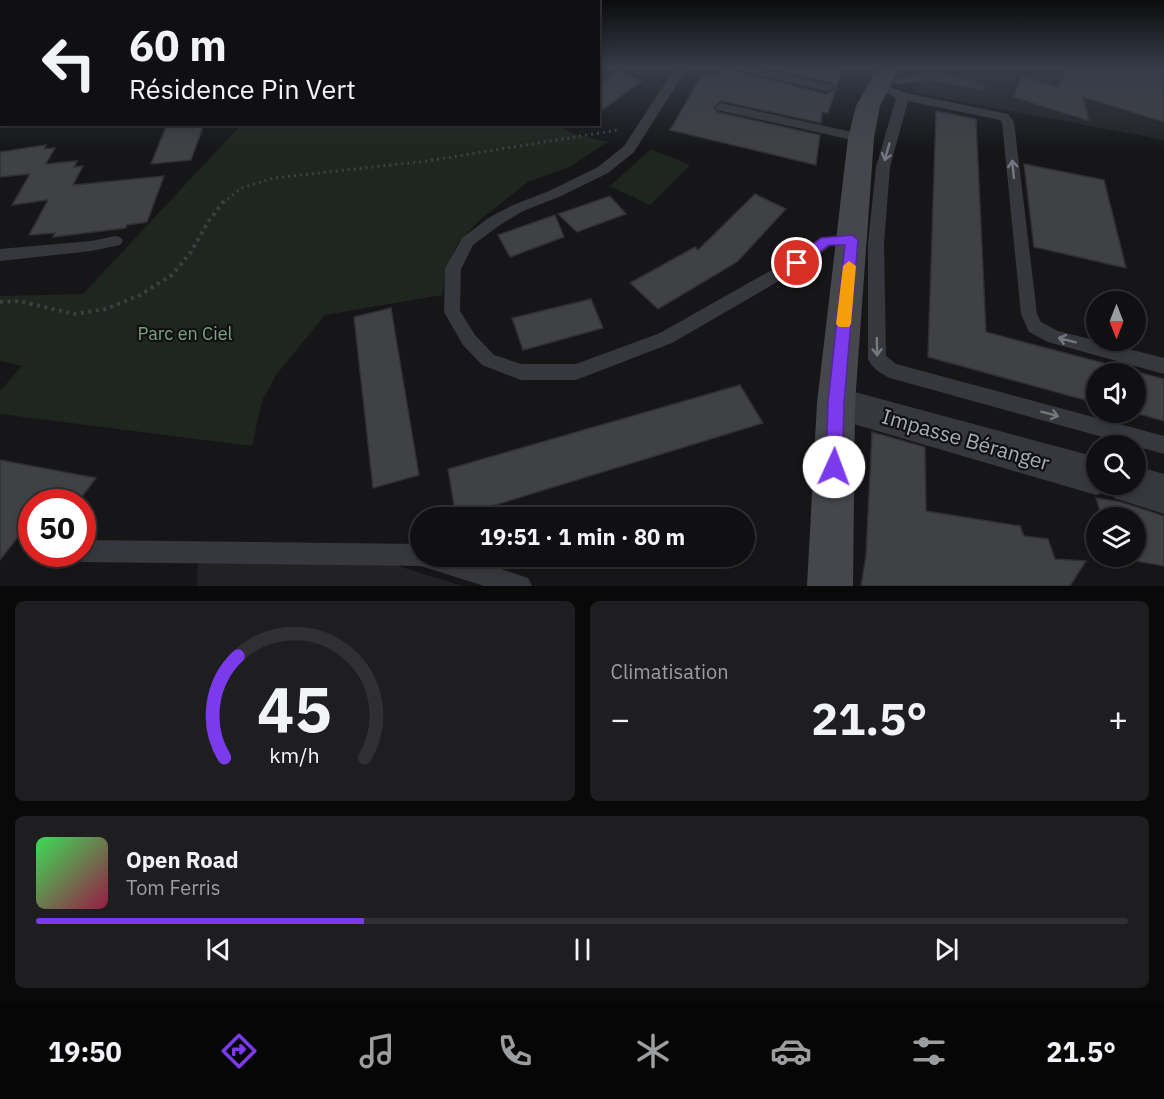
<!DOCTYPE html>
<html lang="fr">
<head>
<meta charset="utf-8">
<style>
	:root { --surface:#101012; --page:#1e1e20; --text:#f1f3f6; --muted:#9c9d9f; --line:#303032; --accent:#7c3aed }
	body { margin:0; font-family:"IBM Plex Sans",sans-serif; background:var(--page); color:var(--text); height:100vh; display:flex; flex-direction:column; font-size:22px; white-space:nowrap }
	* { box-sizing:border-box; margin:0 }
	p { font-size:20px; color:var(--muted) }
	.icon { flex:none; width:33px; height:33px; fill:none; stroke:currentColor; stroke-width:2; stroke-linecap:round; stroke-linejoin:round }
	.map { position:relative; height:586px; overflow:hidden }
	.drawer { display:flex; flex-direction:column; gap:15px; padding:15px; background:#09090a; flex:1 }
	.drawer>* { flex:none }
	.hud { position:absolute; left:0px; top:0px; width:600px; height:126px; box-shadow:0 3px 9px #0003,0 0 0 2px var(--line); background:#101012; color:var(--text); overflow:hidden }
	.needle { width:39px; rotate:180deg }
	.controls { position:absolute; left:1086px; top:291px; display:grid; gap:12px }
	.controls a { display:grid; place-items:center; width:60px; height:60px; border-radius:50%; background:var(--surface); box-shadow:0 3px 9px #0003,0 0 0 2px var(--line); font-size:30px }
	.speed { position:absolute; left:18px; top:489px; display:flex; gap:12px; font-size:30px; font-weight:700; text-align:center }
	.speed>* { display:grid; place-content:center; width:78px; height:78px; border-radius:50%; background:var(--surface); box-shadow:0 3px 9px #0003,0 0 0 2px var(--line); line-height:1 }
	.speed .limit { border:9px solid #d22; background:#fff; color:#111 }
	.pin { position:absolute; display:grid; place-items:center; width:51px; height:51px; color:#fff; margin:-26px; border:3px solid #fff; border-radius:50%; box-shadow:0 2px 6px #0007 }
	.me { position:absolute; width:66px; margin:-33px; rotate:2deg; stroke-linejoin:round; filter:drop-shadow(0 0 4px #0008) }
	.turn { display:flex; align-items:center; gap:21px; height:126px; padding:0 30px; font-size:27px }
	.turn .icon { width:78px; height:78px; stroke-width:2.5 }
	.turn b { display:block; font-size:42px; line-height:51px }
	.big { font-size:45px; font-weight:700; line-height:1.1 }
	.drawer .widget { flex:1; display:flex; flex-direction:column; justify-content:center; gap:9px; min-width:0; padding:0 21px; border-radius:9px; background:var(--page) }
	.drawer .dial { align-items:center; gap:0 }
	.dial svg { height:156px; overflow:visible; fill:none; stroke:var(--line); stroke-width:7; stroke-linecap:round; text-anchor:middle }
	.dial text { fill:var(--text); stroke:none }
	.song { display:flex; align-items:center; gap:18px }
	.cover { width:72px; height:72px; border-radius:9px; background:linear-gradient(135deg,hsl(130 70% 55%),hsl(340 70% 35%)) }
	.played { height:6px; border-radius:3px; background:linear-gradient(90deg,var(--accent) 30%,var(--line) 30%) }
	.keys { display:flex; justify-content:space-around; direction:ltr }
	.heat { display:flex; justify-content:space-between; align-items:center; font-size:33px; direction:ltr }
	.drawer .tiles { flex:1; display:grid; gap:15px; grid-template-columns:1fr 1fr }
	.widget:last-child { grid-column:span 2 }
	.trip { position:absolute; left:410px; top:507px; width:345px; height:60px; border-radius:30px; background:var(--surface); box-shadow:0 3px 9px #0003,0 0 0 2px var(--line); font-weight:700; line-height:60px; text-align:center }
	.menu { display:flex; height:96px; justify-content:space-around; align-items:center; background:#060607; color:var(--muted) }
	.menu .icon { width:42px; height:42px }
	.menu .selected { color:var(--accent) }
	.menu b { font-size:27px; color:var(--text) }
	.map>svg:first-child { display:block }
	.built { fill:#222225 }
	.green { fill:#1e261f }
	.building { fill:#404145; stroke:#303034; stroke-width:1.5 }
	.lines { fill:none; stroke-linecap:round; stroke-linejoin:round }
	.path-far1 { stroke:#3d3f44; stroke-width:3; stroke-dasharray:2 4; stroke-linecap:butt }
	.path { stroke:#3d3f44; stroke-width:4; stroke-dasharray:3 4.5; stroke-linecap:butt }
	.service { fill:#37383d; fill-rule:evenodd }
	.minor { fill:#37383d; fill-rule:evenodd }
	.secondary { fill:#45474d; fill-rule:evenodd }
	.oneway { stroke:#757881 }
	.route { fill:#7c3aed; stroke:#51269a; stroke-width:1.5 }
	.slow { fill:#f59e0b }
	.labels { text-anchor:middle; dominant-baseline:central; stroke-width:4.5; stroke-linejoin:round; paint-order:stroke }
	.park-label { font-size:18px; fill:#7fa381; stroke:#111113 }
	.near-street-label { font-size:21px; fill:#a8adb8; stroke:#111113 }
</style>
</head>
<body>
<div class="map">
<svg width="1164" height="586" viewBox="0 0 1164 586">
	<rect width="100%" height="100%" fill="#161618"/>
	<path class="built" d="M938 68H1164V140L921 94 912 87Z
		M198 562 395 565 462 586H197Z"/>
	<path class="green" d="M556 124 574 134 608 142 569 167 528 182 481 219 457 244 447 269 442 295 325 315 276 375 262 401 252 446 0 414V391L22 366 0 361V296L83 294 241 125Z
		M651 149 690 165 650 205 610 186Z"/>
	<path class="building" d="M723 68H734L737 72 827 94 836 89 828 113 822 112 821 123 721 101 713 107 717 112 820 135 816 165 670 130 703 73 721 76Z
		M767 68H842L836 88 832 83Z
		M1068 68H1164V122L1083 97 1089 121 1013 97 1022 76 1058 87Z
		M618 71 642 81 598 113V85Z
		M936 111 976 119 986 332 1164 379V421L1132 412H1136V374H1096V403L928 357Z
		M167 124H204L191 160 151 164Z
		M46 145 44 149 55 148 46 164 77 161 74 167 83 166 73 185 164 176 147 222 127 225 126 228 53 237 55 233 29 235 48 200 12 205 30 174 0 177V152Z
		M1024 164 1104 180 1126 268 1034 247Z
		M755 194 786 209 737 262 658 309 630 283 695 247 698 250Z
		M610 196 626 214 577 232 558 214Z
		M555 215 564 237 510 257 498 235Z
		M591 299 603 328 523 350 512 318Z
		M391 308 419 475 373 488 354 317Z
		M740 385 763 423 456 517 448 469Z
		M872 432 925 447 926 511 1020 526 1024 536 1048 539 1055 559 1086 561 1070 586H861L866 555Z
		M0 460 96 478 78 502H32V519L0 560Z
		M1096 498 1121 502 1164 516V566L1114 557 1136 556V518H1102Z"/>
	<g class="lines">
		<path class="path-far1" d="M647 68 658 71
			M223 203 241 188 274 178 427 161 618 130"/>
		<path class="path" d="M0 302 19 301 74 314 106 309 140 295 172 275 191 252 208 222 224 201"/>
		<path class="service" d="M675 68H687L634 152 608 173 559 197 523 211 500 225 473 245 461 269 460 311 475 335 494 355 521 364H576L660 333 791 259 821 237 857 236 860 240 857 244 830 246 803 267 672 343 576 380H521L482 365 463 345 444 312 445 269 462 238 490 217 513 205 549 191 598 167 624 146Z
			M736 68H757L832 85 834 88 828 92 738 70Z
			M920 73 949 75 984 84 986 87 980 91C951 83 929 77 899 85L893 81 895 79Z
			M888 86 906 93 1008 114 1014 122 1037 314 1041 322 1058 331 1164 358V374L1048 342 1029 332 1021 314 1002 122 1000 120 908 101 890 167 884 243 886 356 896 364 1164 436V454L890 378C881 374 872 368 868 359V243L876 167 896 98 882 90Z
			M721 103 861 134 867 138 861 142 717 110 715 107Z
			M115 236 120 237 123 241 120 245 91 251 0 261V249L91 241Z
			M82 540 420 544V556H463L528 578 532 586H484L421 566 82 562 74 559 72 554H82Z"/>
		<path class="minor" d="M0 78H2L0 93Z
			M836 387 1096 457V484H1136V466L1164 474V514L1114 498 1111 490 1096 495 823 415 817 403 823 391Z"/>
		<path class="secondary" d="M877 68H899L880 106 874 138 855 403 853 586H807L817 403 848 138 856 106Z"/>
	</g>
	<defs><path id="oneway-shaft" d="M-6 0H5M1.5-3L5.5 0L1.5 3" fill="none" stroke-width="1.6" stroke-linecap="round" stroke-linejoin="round" transform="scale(1.5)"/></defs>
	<g class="oneway">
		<use href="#oneway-shaft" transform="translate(887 152) rotate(106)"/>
		<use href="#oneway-shaft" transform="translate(1013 169) rotate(-96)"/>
		<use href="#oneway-shaft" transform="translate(1067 340) rotate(-165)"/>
		<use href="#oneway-shaft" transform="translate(877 347) rotate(89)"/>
		<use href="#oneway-shaft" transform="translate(1050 414) rotate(15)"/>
	</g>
	<linearGradient id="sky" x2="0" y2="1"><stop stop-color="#0c0c0d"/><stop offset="0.45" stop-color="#363c48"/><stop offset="1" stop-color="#363c48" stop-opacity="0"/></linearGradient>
	<rect width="1164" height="150" fill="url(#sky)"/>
	<path class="route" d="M852 235 858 240 844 403 842 467 840 473 834 475 828 473 826 467 828 403 845 245H829L801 267 797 268 790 263 821 238Z"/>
	<path class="slow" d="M849 261 856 266 851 324 849 327H839L836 324 843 266Z"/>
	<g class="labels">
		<g class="park-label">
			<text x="185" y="333">Parc en Ciel</text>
		</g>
		<g class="near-street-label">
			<text transform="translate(966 439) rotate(16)">Impasse Béranger</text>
		</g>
	</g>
</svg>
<div class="controls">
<a><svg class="needle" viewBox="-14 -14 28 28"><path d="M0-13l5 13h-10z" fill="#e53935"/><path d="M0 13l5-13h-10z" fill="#9c9d9f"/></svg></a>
<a><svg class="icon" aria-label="sound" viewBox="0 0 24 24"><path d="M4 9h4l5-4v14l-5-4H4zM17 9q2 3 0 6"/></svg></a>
<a><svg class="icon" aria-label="search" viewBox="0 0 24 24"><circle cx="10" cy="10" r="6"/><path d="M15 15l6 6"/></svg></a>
<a><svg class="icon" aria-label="layers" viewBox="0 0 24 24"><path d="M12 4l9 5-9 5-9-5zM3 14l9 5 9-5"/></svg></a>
</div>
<div class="speed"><div class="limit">50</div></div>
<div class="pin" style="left:797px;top:263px;background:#d93025"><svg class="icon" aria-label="arrive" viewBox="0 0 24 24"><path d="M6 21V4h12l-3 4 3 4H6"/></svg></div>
<svg class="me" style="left:834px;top:467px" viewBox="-20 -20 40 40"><circle r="19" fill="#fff"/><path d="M0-13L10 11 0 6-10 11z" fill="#7c3aed"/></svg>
<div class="trip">19:51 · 1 min · 80 m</div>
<div class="hud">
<div class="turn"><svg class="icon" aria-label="left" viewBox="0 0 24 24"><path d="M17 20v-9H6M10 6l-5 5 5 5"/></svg><div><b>60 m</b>Résidence Pin Vert</div></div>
</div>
</div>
<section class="drawer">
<div class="tiles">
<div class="widget dial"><svg viewBox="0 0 100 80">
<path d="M14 69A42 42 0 1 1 86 69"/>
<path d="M14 69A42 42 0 0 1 21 17" stroke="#7c3aed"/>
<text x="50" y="56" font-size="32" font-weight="700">45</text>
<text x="50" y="72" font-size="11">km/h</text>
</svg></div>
<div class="widget"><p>Climatisation</p>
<div class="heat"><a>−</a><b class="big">21.5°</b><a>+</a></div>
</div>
<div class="widget">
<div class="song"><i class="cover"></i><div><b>Open Road</b><p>Tom Ferris</p></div></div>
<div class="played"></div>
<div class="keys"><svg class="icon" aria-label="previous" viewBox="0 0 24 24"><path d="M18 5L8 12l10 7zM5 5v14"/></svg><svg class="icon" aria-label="pause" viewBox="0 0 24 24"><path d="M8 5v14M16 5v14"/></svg><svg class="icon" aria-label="next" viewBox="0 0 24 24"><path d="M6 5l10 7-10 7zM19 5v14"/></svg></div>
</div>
</div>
</section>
<nav class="menu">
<b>19:50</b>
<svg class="icon selected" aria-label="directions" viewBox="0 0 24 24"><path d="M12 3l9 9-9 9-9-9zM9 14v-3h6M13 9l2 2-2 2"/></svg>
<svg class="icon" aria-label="music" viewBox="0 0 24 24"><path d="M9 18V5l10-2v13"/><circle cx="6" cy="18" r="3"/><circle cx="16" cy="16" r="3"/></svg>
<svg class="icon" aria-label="phone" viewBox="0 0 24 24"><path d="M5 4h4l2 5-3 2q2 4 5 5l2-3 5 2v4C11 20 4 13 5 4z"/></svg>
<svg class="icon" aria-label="climate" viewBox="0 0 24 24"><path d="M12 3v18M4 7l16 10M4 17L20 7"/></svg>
<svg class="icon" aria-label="car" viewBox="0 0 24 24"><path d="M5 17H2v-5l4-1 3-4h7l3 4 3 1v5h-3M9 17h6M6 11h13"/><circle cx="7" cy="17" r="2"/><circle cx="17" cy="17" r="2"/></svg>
<svg class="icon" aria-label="filters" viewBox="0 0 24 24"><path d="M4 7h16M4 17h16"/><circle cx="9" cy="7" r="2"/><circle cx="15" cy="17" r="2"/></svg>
<b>21.5°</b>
</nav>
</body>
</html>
